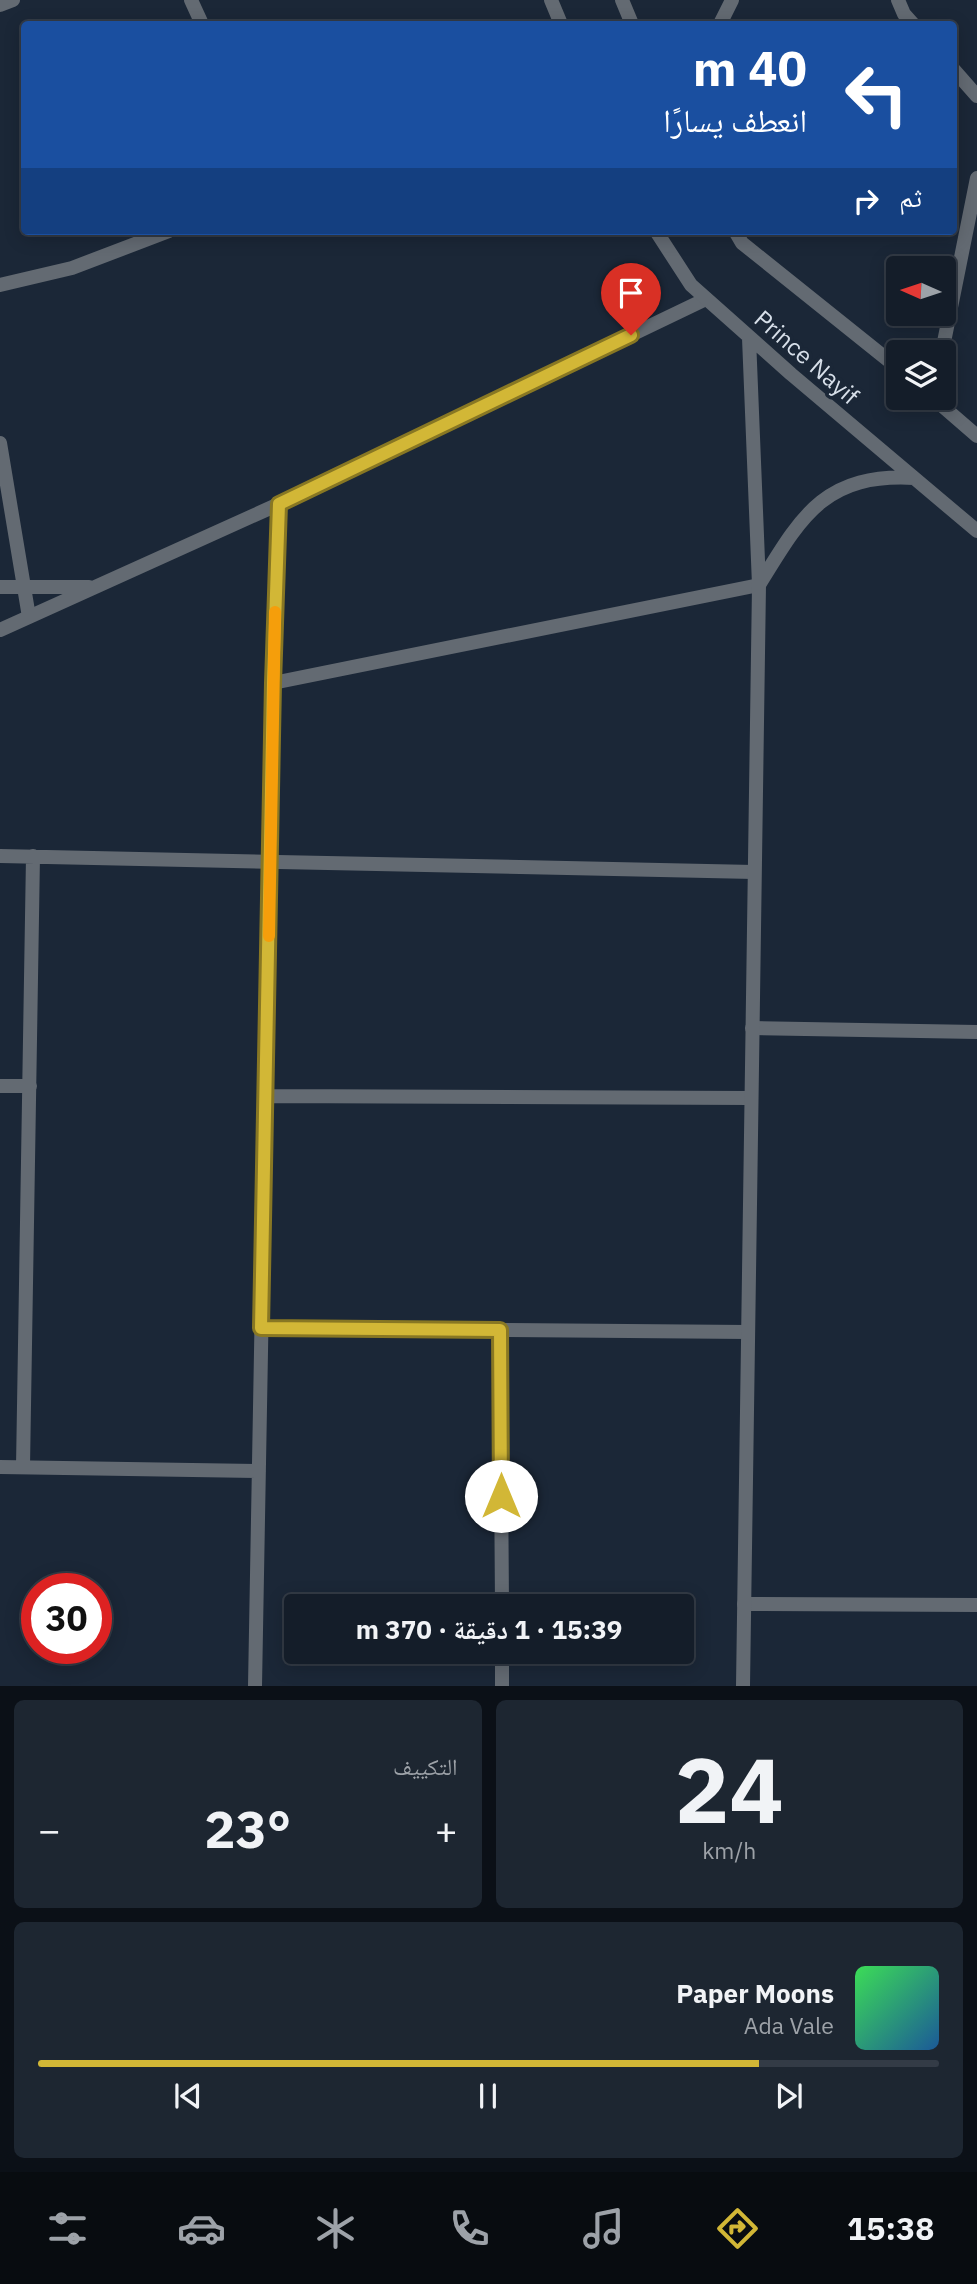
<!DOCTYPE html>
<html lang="ar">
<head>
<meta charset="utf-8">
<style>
	:root { --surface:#141d29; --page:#1d2631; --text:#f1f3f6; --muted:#9da2a8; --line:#333b46; --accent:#d2b736 }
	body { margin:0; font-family:"IBM Plex Sans","Noto Naskh Arabic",sans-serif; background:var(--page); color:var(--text); direction:rtl; height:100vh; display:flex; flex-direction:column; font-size:26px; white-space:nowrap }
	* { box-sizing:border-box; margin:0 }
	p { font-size:23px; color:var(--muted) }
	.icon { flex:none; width:38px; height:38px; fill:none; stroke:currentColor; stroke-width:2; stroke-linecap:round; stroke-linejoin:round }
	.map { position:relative; height:1686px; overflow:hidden; direction:ltr }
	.panel { display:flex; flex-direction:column; gap:14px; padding:14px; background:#0b1017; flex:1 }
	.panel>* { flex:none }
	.hud { position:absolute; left:21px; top:21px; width:936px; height:214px; border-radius:7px; box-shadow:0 4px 18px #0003,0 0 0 2px var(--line); direction:rtl; background:#1a4fa0; color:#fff; overflow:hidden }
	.needle { width:46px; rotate:273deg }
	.buttons { position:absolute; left:886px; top:256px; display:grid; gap:14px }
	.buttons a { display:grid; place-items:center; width:70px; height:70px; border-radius:7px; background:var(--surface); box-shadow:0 4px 18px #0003,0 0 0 2px var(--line); font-size:35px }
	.speed { position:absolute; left:21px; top:1573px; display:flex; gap:14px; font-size:35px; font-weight:700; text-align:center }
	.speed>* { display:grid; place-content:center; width:91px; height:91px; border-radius:50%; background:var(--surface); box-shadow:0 4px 18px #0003,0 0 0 2px var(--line); line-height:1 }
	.speed .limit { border:10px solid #d22; background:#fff; color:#111 }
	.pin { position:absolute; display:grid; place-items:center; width:60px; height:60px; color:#fff; margin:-72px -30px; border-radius:50% 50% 50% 0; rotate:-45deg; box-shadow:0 0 7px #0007 }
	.pin .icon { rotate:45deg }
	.me { position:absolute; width:77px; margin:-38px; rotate:0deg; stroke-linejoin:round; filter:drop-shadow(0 0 5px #0008) }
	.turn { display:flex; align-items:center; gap:24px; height:147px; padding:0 35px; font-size:32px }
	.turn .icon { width:91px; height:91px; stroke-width:2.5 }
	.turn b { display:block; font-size:49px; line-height:60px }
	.then { display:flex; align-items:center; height:66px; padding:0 35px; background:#0003; gap:14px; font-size:26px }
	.big { font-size:52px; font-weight:700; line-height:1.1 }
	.panel .tile { flex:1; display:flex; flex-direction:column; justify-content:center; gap:10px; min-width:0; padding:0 24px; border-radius:10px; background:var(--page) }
	.panel .dial { align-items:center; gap:0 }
	.dial b { font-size:91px; line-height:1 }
	.song { display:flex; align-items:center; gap:21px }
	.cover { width:84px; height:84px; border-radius:10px; background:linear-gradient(135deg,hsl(130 70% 55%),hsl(210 70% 35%)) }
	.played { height:7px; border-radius:4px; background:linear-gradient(90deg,var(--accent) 80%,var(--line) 80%) }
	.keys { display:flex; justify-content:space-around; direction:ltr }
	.heat { display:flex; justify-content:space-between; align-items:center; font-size:38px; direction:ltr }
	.panel .tiles { flex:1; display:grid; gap:14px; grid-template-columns:1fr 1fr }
	.tile:last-child { grid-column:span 2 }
	.trip { position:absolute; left:284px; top:1594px; width:410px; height:70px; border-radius:7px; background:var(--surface); box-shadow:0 4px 18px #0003,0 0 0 2px var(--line); font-weight:700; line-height:70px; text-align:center; direction:rtl }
	.tabs { display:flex; height:112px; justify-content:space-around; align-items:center; background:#080c10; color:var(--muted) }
	.tabs .icon { width:49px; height:49px }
	.tabs .on { color:var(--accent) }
	.tabs b { font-size:32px; color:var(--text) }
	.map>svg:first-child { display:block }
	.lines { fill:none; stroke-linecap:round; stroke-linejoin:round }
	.minor { stroke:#636a72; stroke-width:14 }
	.tertiary { stroke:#636a72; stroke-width:14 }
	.route-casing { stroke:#887723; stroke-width:18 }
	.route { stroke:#d2b736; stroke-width:12 }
	.slow { stroke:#f59e0b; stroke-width:12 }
	.labels { text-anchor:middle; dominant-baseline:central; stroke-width:7; stroke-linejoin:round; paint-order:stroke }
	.street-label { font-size:24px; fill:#d7dfe9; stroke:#1b2737 }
</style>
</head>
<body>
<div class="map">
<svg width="977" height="1686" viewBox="0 0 977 1686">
	<rect width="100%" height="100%" fill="#1b2737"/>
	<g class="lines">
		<path class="minor" d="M191 0 202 24
			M898 0 904 14 913 24
			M0 5 13 0
			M720 24 732 0
			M954 70 977 96
			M0 285 72 268 169 231
			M942 352 977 178
			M0 443 29 617
			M0 587H89
			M0 630 279 504 706 299
			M273 683 759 585
			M0 856 754 872
			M752 1028 977 1032
			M0 1086H30
			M266 1096 751 1098
			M262 1328 748 1332
			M500 1330 502 1606
			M0 1467 259 1471
			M23 1467 33 856
			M744 1604 977 1605
			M502 1652V1686
			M255 1686 273 683 279 504"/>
		<path class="tertiary" d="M551 0 561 24
			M622 0 632 24
			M656 231 691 285 791 374 977 531
			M735 231 742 243 898 368
			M932 397 977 436
			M759 585C801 517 824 473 914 478
			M743 1686 759 585 749 338"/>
	</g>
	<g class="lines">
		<defs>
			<path id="route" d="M501 1496 500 1330 261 1328 273 683 279 504 631 335"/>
		</defs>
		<use href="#route" class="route-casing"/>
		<use href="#route" class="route"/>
		<path class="slow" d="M269 936 275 612"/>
	</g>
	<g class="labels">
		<g class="street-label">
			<text transform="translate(807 357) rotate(41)">Prince Nayif</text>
		</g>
	</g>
</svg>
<div class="buttons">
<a><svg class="needle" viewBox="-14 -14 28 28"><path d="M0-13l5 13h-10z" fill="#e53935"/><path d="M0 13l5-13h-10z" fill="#9da2a8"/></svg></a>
<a><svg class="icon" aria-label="layers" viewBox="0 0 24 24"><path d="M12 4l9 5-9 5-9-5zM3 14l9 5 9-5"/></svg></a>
</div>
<div class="speed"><div class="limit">30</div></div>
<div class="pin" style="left:631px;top:335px;background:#d93025"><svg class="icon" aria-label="arrive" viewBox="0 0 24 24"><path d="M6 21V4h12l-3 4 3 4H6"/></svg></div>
<svg class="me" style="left:501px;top:1496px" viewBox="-20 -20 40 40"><circle r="19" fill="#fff"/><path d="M0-13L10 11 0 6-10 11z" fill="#d2b736"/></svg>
<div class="trip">15:39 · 1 دقيقة · 370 m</div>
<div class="hud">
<div class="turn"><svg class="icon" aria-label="left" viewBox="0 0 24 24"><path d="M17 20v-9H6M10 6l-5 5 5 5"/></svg><div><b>40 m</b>انعطف يسارًا</div></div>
<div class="then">ثم<svg class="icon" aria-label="right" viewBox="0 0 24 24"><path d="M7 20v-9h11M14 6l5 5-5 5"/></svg></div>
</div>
</div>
<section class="panel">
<div class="tiles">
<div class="tile dial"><b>24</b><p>km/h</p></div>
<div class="tile"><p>التكييف</p>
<div class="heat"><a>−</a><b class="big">23°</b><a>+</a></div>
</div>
<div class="tile">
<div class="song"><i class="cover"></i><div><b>Paper Moons</b><p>Ada Vale</p></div></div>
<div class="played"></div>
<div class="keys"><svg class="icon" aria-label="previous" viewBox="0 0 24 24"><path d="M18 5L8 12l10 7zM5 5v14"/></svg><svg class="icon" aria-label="pause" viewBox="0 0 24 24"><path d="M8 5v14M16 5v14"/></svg><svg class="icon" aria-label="next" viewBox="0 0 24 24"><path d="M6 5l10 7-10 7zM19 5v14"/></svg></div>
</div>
</div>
</section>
<nav class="tabs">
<b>15:38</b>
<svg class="icon on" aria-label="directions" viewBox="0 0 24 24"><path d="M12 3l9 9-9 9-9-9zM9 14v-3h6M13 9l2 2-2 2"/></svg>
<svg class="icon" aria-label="music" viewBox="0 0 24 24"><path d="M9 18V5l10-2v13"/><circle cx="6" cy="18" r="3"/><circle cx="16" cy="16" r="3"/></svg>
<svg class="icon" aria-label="phone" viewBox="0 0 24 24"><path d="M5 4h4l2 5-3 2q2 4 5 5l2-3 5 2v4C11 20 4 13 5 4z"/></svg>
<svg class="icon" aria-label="climate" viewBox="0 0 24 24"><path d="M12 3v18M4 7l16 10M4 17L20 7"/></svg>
<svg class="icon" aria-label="car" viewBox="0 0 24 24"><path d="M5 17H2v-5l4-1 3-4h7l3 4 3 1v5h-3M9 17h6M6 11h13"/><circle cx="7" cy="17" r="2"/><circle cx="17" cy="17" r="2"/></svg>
<svg class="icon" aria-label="filters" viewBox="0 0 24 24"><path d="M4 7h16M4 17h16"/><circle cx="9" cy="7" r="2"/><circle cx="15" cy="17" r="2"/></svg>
</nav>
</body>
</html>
